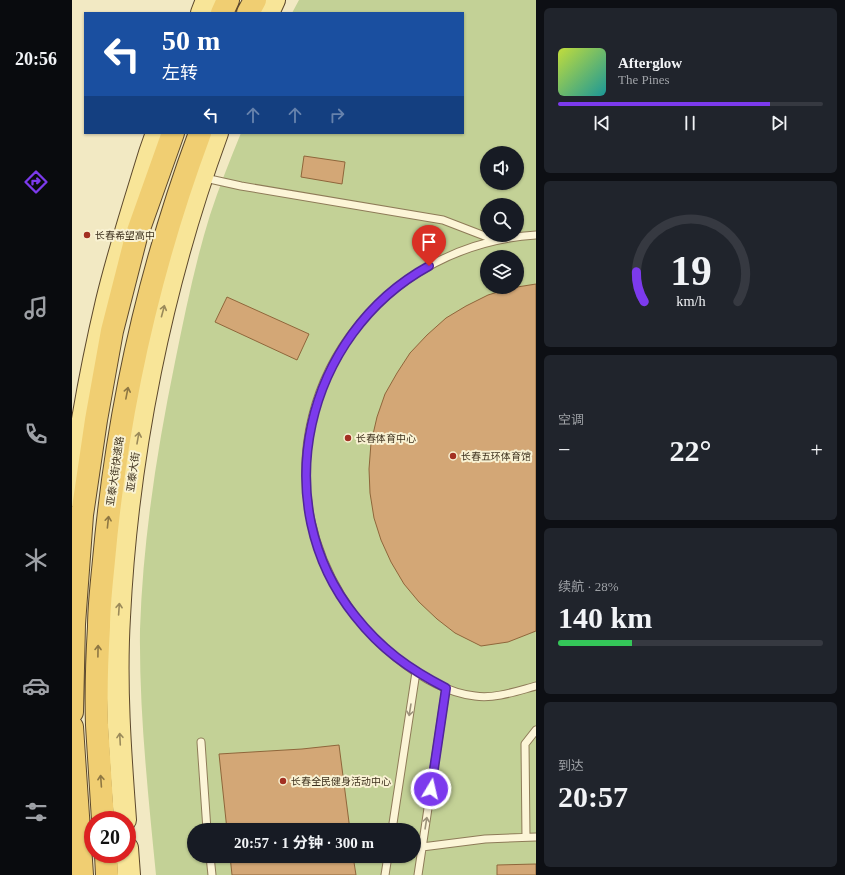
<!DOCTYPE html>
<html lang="zh">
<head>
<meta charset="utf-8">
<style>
	:root { --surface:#171b24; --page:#20242c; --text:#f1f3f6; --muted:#9ea1a6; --line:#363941; --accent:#7c3aed }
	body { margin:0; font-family:"Times New Roman","Noto Sans SC",serif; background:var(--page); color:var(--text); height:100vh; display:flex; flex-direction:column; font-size:15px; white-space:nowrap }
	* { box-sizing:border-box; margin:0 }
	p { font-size:13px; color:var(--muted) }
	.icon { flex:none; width:22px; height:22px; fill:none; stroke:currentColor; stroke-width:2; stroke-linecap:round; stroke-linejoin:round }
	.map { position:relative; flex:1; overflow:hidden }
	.drawer { display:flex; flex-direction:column; gap:8px; padding:8px; background:#0d0f14; width:309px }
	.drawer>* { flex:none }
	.guide { position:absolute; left:12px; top:12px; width:380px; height:122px; border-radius:0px; box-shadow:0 1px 3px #0004; background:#1a4fa0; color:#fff; overflow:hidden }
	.tools { position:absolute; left:408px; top:146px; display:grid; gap:8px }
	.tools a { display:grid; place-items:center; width:44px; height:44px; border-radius:50%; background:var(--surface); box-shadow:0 1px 3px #0004; font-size:20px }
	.speed { position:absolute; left:12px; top:811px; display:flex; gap:8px; font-size:20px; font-weight:700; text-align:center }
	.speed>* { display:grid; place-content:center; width:52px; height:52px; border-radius:50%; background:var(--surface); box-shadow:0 1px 3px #0004; line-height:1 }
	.speed .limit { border:6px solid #d22; background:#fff; color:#111 }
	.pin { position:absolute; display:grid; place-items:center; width:34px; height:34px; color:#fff; margin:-41px -17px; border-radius:50% 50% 50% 0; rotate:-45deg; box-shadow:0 0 4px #0007 }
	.pin .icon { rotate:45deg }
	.me { position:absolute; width:44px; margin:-22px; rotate:9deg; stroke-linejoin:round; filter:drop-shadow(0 0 3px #0008) }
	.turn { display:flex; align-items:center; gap:14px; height:84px; padding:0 12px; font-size:18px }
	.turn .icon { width:52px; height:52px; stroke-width:2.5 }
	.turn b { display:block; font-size:28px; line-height:34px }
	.lanes { display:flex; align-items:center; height:38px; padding:0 12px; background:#0003; justify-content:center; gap:20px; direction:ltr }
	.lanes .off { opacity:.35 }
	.big { font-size:30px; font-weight:700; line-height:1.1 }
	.drawer .tile { flex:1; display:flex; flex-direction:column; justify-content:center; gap:6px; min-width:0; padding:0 14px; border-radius:6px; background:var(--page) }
	.drawer .dial { align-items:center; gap:0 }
	.dial svg { height:104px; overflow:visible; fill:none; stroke:var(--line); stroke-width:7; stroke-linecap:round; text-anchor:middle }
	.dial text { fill:var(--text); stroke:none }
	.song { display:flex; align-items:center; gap:12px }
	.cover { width:48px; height:48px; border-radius:6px; background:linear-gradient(135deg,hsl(70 70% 55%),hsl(180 70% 35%)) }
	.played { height:4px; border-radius:2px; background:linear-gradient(90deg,var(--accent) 80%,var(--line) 80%) }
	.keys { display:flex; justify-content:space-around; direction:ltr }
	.heat { display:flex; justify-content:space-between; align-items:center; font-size:22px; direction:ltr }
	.charge { height:6px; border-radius:3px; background:linear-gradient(90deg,#34c759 28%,var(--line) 0) }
	.trip { position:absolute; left:115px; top:823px; width:234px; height:40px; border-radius:20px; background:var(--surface); box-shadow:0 1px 3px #0004; font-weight:700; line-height:40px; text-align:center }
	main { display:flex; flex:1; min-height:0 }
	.tab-bar { display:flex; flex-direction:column; width:72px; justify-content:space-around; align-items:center; background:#090b0e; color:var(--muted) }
	.tab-bar .icon { width:28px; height:28px }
	.tab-bar .active { color:var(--accent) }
	.tab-bar b { font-size:18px; color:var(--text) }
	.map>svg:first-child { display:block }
	.green { fill:#c3d196; fill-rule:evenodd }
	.building { fill:#d3a776; stroke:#8f663b }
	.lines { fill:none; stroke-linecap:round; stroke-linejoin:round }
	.service-casing { stroke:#8e7b58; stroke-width:9 }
	.primary-casing { stroke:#5c482c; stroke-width:24 }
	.trunk-casing { stroke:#5c482c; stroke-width:24 }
	.service { stroke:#fcf5d7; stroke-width:7 }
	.primary { stroke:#f8e598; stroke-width:22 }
	.trunk { stroke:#f0ce72; stroke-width:22 }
	.oneway { stroke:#9a8a5a }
	.oneway2 { stroke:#8e7743 }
	.oneway3 { stroke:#9c927a }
	.route-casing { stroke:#51269a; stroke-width:10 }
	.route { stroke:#7c3aed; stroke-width:7 }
	.poi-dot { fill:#a33022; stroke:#f9f2d3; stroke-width:1.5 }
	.labels { text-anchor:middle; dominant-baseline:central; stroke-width:4; stroke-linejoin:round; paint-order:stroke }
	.poi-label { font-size:10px; fill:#3d301d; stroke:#f9f2d3; text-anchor:start }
	.street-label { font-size:10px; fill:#3d301d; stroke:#f9f2d3 }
</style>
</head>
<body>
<main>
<nav class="tab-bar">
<b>20:56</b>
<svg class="icon active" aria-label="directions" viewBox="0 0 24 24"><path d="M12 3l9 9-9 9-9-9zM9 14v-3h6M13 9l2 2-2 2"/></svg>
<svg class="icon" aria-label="music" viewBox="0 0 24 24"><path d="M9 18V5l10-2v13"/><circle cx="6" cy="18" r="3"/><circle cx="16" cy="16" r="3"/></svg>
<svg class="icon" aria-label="phone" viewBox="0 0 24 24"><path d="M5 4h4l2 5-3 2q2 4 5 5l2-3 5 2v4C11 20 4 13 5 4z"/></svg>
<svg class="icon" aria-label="climate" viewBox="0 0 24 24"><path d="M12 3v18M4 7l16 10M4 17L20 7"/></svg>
<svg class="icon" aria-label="car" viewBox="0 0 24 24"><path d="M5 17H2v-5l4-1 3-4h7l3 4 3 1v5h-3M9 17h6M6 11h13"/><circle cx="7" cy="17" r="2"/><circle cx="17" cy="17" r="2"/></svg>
<svg class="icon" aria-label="filters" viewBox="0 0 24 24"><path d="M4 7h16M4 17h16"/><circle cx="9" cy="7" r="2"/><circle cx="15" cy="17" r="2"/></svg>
</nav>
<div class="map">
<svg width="464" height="875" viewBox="0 0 464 875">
	<rect width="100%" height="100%" fill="#f2e9c3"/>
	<path class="green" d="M227 0H464V875H84C76 793 67 711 68 629 71 539 85 450 103 362 113 313 123 263 138 215 147 187 158 160 169 133H391V13H220ZM415 153H445V183H415ZM415 205H445V235H415ZM415 257H445V287H415ZM122 830H342V856H122Z"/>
	<path class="building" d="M232 156 273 162 270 184 229 177Z
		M464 284V631L436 642 409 646 383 633 365 619 347 602 332 584 319 562 309 540 302 518 298 493 297 469 299 443 305 417 313 394 325 373 338 353 355 335 374 318 394 306 416 295 439 288Z
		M155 297 237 334 225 360 143 322Z
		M267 745 278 830H155L147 754 230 749Z
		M158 856H281L284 875H160Z
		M464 864V875H425V865Z"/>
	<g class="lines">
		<defs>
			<path id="service" d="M133 178 169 186 371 220 423 240
				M464 235C318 244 208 375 239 521 251 574 280 622 322 656 344 674 374 693 403 696 423 699 445 691 464 686
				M129 742 135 830
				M320 830 344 672
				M454 837 453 744 464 730
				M350 847 413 839 464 837
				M138 856 140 875
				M313 875 316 856
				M346 875 374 688"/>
			<path id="primary" d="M130 13 135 0
				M196 13 202 0
				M0 495C8 429 20 365 35 301 47 251 63 202 78 153L85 133
				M53 820C48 753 43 684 47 617 55 454 89 286 145 133
				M55 848 57 875"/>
			<path id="trunk" d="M150 13 156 0
				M176 13 183 0
				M0 712 2 624 10 515 24 420 40 331 64 237 101 133
				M0 727 10 875
				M31 820C29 788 27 757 25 725 24 693 25 659 27 627 27 605 30 582 32 560 45 414 77 270 128 133
				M34 854 35 875"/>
		</defs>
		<use href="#service" class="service-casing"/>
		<use href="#primary" class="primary-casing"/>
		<use href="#trunk" class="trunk-casing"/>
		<use href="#service" class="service"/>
		<use href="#primary" class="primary"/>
		<use href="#trunk" class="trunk"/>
	</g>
	<defs><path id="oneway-shaft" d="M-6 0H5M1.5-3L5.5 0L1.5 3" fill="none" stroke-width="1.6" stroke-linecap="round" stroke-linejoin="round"/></defs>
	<g class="oneway">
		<use href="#oneway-shaft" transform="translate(91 311) rotate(-75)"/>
		<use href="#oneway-shaft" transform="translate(66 438) rotate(-80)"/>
		<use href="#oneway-shaft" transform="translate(47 609) rotate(-86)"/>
		<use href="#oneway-shaft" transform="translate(48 739) rotate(-93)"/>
	</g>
	<g class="oneway2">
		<use href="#oneway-shaft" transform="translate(55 393) rotate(-79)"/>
		<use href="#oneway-shaft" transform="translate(36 522) rotate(-84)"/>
		<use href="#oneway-shaft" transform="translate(26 651) rotate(-89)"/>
		<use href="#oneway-shaft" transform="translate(29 781) rotate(-94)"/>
	</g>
	<g class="oneway3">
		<use href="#oneway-shaft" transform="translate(338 710) rotate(99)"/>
		<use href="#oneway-shaft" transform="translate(354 823) rotate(-81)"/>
	</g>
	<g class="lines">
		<defs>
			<path id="route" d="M357 266C233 334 193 504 283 616 309 649 337 669 374 688L359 789"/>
		</defs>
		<use href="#route" class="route-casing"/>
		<use href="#route" class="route"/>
	</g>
	<g class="poi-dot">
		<circle cx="15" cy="235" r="4"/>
		<circle cx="276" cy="438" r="4"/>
		<circle cx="381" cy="456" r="4"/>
		<circle cx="211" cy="781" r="4"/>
	</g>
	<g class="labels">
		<g class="poi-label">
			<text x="23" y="235">长春希望高中</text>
			<text x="284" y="438">长春体育中心</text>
			<text x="389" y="456">长春五环体育馆</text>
			<text x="219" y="781">长春全民健身活动中心</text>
		</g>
		<g class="street-label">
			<text transform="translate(43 471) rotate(-82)">亚泰大街快速路</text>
			<text transform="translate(61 472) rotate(-82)">亚泰大街</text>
		</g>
	</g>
</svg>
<div class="tools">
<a><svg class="icon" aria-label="sound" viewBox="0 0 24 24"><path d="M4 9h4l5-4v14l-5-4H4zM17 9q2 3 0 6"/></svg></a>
<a><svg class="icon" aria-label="search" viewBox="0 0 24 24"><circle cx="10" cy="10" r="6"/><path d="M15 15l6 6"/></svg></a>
<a><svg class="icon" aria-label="layers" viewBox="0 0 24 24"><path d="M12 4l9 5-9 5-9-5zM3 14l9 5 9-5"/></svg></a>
</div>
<div class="speed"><div class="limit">20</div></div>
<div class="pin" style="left:357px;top:266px;background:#d93025"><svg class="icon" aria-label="arrive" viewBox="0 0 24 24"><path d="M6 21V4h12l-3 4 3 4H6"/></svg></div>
<svg class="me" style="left:359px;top:789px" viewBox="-20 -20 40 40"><circle r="17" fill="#7c3aed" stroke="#fff" stroke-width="3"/><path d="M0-11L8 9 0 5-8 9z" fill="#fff"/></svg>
<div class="trip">20:57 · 1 分钟 · 300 m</div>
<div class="guide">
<div class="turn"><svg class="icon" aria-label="left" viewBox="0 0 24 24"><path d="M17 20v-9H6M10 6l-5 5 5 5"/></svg><div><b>50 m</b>左转</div></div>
<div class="lanes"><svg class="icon" aria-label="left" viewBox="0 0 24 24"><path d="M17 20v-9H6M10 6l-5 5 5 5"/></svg><svg class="icon off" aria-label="ahead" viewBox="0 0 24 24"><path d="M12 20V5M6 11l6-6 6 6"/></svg><svg class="icon off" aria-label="ahead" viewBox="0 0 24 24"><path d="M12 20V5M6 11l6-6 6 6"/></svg><svg class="icon off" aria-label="right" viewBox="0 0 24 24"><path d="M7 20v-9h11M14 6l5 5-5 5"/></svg></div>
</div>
</div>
<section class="drawer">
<div class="tile">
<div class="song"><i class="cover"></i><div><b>Afterglow</b><p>The Pines</p></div></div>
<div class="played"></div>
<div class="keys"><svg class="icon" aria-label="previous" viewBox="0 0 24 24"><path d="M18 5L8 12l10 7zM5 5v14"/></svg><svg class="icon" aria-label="pause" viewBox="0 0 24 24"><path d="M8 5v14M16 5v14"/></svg><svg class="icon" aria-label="next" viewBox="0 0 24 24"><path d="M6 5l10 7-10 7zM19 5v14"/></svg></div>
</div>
<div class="tile dial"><svg viewBox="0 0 100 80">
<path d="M14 69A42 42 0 1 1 86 69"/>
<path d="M14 69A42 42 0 0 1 8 46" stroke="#7c3aed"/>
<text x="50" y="56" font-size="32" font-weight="700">19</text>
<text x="50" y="72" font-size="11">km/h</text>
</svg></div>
<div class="tile"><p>空调</p>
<div class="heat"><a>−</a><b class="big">22°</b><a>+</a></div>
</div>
<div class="tile"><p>续航 · 28%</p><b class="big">140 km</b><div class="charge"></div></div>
<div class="tile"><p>到达</p><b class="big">20:57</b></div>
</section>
</main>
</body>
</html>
